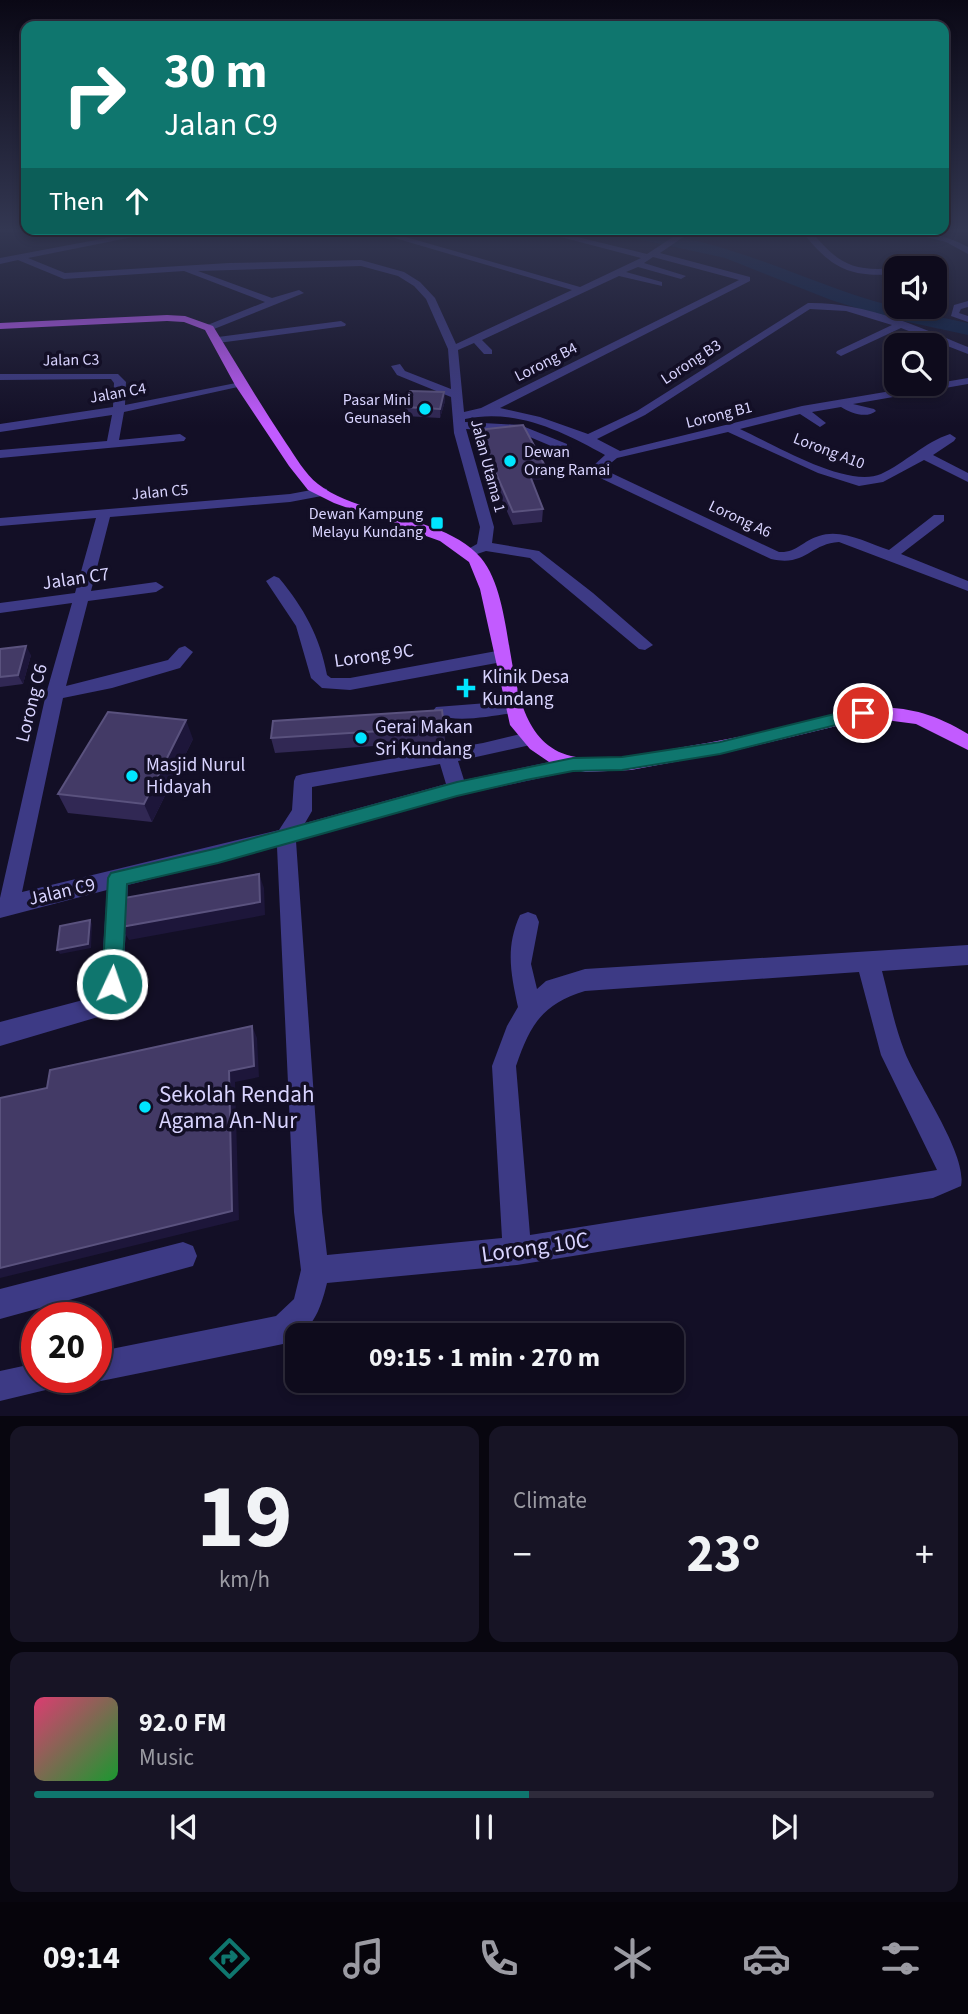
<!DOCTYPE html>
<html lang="en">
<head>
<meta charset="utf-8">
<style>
	:root { --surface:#0e0b1c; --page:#171425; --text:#f1f3f6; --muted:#9b9ba3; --line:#2e2b3b; --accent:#0f766e }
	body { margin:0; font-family:"Source Sans 3",sans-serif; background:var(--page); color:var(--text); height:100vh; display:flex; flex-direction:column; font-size:26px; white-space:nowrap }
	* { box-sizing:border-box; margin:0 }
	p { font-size:23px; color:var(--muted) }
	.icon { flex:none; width:38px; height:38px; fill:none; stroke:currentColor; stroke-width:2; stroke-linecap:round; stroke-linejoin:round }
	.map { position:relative; height:1416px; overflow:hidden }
	.panel { display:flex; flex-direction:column; gap:10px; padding:10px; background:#08060f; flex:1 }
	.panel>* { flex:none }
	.hud { position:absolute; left:21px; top:21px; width:928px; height:214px; border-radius:14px; box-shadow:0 4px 10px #0003,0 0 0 2px var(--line); background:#0f766e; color:#fff; overflow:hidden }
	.fabs { position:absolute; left:884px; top:256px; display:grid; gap:14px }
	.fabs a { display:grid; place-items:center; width:63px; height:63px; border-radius:14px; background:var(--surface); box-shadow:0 4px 10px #0003,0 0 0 2px var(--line); font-size:35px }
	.speed { position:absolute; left:21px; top:1302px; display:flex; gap:14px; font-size:35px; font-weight:700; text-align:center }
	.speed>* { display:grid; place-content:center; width:91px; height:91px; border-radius:50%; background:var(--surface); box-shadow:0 4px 10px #0003,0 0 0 2px var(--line); line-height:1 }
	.speed .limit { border:10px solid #d22; background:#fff; color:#111 }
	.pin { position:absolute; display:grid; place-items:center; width:60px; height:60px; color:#fff; margin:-30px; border:4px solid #fff; border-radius:50%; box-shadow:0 2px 7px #0007 }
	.me { position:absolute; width:77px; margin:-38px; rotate:3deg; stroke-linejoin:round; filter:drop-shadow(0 0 5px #0008) }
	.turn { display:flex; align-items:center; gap:24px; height:147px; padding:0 28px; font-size:32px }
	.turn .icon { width:91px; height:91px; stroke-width:2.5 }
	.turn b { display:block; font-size:49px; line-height:60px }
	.then { display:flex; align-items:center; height:66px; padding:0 28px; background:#0003; gap:14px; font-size:26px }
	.big { font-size:52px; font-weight:700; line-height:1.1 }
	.panel .tile { flex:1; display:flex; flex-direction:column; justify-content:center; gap:10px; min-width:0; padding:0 24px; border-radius:14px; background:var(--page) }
	.panel .dial { align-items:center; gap:0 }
	.dial b { font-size:91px; line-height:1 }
	.song { display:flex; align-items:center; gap:21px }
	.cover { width:84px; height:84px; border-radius:10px; background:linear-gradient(135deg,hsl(340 70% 55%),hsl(130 70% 35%)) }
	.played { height:7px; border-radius:4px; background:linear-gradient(90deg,var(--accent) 55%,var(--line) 55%) }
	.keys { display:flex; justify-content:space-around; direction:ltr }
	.heat { display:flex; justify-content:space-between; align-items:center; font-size:38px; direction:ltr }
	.panel .tiles { flex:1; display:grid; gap:10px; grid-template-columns:1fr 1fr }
	.tile:last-child { grid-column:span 2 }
	.trip { position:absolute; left:285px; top:1323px; width:399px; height:70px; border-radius:14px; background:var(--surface); box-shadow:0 4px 10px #0003,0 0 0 2px var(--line); font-weight:700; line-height:70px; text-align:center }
	.tab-bar { display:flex; height:112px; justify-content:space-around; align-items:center; background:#06040b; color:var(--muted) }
	.tab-bar .icon { width:49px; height:49px }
	.tab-bar .active { color:var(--accent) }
	.tab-bar b { font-size:32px; color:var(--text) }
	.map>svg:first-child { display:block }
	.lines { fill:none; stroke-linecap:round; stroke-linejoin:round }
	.river { fill:#0a1f44; fill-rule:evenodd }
	.minor { fill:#3d3a85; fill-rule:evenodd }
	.major { fill:#c25bff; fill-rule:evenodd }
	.wall { fill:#312854 }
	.shaded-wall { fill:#1d163a }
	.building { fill:#433a66; stroke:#5a527e; stroke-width:2 }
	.route { fill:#0f766e; stroke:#0a4d48; stroke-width:2 }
	.poi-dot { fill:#00e5ff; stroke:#130f26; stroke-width:2.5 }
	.labels { text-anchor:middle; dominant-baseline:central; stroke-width:7; stroke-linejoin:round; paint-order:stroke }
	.far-street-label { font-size:16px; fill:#d9d4ff; stroke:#130f26 }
	.far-poi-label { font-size:16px; fill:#d9d4ff; stroke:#130f26; text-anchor:end }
	.street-label { font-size:19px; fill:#d9d4ff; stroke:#130f26 }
	.poi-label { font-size:19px; fill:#d9d4ff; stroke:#130f26; text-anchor:start }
	.near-poi-label { font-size:23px; fill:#d9d4ff; stroke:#130f26; text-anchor:start }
	.near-street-label { font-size:23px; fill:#d9d4ff; stroke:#130f26 }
</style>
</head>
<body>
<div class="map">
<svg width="968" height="1416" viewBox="0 0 968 1416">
	<rect width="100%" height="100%" fill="#130f26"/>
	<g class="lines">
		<path class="river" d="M607 229C692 229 765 263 843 291 884 306 926 314 968 323V335L885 317 831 300 725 258 615 234Z"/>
		<path class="minor" d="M308 229H353L258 237H133L28 258 65 273 229 263 361 260 404 272 420 282 435 298 456 344 572 290 364 229H378L580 287 641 258 530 229H545L647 254 676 235 652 236 631 229 652 232 695 229 660 253 750 277V281L500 408 540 417 588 434 637 411 808 303C864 302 917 326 968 347V354L901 328 841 356 836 353 837 351 892 325 846 311 810 309 645 415 597 439 620 451 802 406 968 378V384L853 404 874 409 876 411C866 419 851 413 841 407L812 412 826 423 820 427 800 414 740 429C773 444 847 489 881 474 905 463 925 442 950 434L956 438 954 441 933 455 968 473V482L924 460 883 482 859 486 818 473 728 432 617 458 606 467 607 471 779 552C797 553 802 541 819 536 841 528 868 543 889 550L934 515H944V521L901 554 968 581V591L839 542C809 544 806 567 771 559L596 476 593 466 605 455C562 431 515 408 465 419V422L520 425 567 444V450L563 451 518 432 466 429 494 527 492 543 539 551 593 593 653 645 645 650 639 649 530 558 486 551 468 557 461 553 477 544 480 527 454 433 451 397 397 375 391 366 400 364 405 371 451 389 448 349 426 299 414 286 398 276 361 266 198 271 272 298 299 290 304 293 209 331 204 328 205 326 265 302 184 271 64 279 18 260 0 264V258L133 233H258ZM653 257 739 280 481 408 464 412 458 350 474 343 484 354H492V350L482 340 619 276 662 286V282L626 272 638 267 681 279 686 276 644 263Z
			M800 229H809C838 263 850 272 896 268V274C847 278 830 267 800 229Z
			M894 229C920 229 946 235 968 247V254L946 242Z
			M968 301V307L961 309 959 313 968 316V322L951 316 954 305Z
			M341 321 346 324 345 326 218 343 213 340 218 337Z
			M0 374H118L126 382 125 405 241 382 247 385 124 412 119 440 180 434 186 438 184 441 0 458V450L107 441 112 415 0 432V424L113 407 114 383 111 379 0 380Z
			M322 488 327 489V495L290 502 110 517 91 591 156 582 164 587 156 592 88 601 66 686 168 660 179 648 185 646 193 652 180 668 112 688 63 698 22 892 279 830 292 810 294 781 296 776 303 774 483 743 529 732 535 734 538 739 535 744 458 761 464 780 573 757 580 759 582 764 580 769 573 771 457 796 296 841 322 1212 327 1255 502 1238 492 1066 507 1026 518 1007C511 974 505 948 520 915L528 912 536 915 539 922 531 964 537 989 546 981 585 969 968 945V965L882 971C889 997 894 1024 904 1050 916 1083 968 1154 961 1186L933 1198 517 1265 327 1283C320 1312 312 1332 283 1344L96 1382 85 1378 96 1377V1352L276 1316 294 1299 301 1270 294 1212 277 847 128 885 123 984 98 1017 0 1046V1022L83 1000 101 980 107 890 0 918V898L46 694 72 603 0 613V603L75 593 96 518 0 526V518L290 494ZM440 764 446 784 305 823 312 811V787ZM859 972 881 1055 937 1170 530 1235 516 1066C530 1025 542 1004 585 991Z
			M274 576 279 578C304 608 320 637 327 675L331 678H350L502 650 510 656 502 662 350 690 322 688 311 678 296 626 266 581Z
			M514 701 520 703 523 707 520 711 514 713C488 716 461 723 436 715L433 711 436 707Z
			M183 1242 193 1246 197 1256 193 1266 0 1319V1289Z
			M37 1363V1377H58L54 1388 0 1401V1371Z"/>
		<path class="major" d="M167 315 185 316 213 326C237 365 260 404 286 443 295 456 305 474 318 484 360 517 446 516 481 558 523 609 495 737 571 756 598 763 628 756 655 752 693 745 732 739 770 730 847 713 893 688 968 734V750L916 724 878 719 845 724 733 751 631 770 585 772 552 764 530 749 510 725 480 589 469 562 440 541 334 503 308 490 289 466 235 385 205 330 184 322 167 321 0 329V323Z"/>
	</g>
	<path class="wall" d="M444 392 445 401 440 418 405 416V407Z
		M477 430 545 466 544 479 531 480 543 509 542 522 513 525 477 443Z
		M0 649 31 655 23 684 0 687Z
		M444 727 445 741 275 753 271 738Z
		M193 739 152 822 68 813 58 794Z"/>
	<path class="shaded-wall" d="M444 392 445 401 440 418V409Z
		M545 466 544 479 526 481 527 468Z
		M26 646 31 655 23 684 18 675Z
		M186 720 193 739 152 822 144 804Z
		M259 874 264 888 265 915 129 940 121 927Z
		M90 920 92 924 91 948 60 954 57 950Z
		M252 1026 257 1038 259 1077 235 1082 239 1220 0 1278V1268L229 1071Z"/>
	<path class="building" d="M410 391 444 392 440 409 405 407Z
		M523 425 545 466 527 468 543 509 513 512 477 430Z
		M26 646 18 675 0 677V649Z
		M442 710 444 727 271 738 273 721Z
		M108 712 186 720 144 804 58 794Z
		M259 874 260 902 121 927 124 898Z
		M90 920 88 944 57 950 60 926Z
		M252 1026 254 1066 229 1071 232 1211 0 1268V1098L47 1088 50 1070Z"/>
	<linearGradient id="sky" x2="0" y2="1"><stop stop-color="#0a0815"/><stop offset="0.54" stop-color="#333752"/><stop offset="1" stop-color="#333752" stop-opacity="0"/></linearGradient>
	<rect width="968" height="426" fill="url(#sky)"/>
	<path class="route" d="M863 707 868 709 871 713 868 717 720 754 622 770 573 771 526 780 457 796 218 863 127 884 122 984 119 991 112 993 105 991 102 984 108 878 111 873 218 848 457 782 573 758 622 757 720 742Z"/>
	<g class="poi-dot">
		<circle cx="425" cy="409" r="7"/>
		<circle cx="510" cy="461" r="7"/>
		<rect x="430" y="516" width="14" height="14" rx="3.5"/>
		<path d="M462.5 677.5h7v7h7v7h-7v7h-7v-7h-7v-7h7z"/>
		<circle cx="361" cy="738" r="7"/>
		<circle cx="132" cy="776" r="7"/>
		<circle cx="145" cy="1107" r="7"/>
	</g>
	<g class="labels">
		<g class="far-street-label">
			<text transform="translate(71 360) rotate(-1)">Jalan C3</text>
			<text transform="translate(546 362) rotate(-27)">Lorong B4</text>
			<text transform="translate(691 362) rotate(-33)">Lorong B3</text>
			<text transform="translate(118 393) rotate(-10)">Jalan C4</text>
			<text transform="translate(719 415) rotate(-14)">Lorong B1</text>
			<text transform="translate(829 451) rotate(21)">Lorong A10</text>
			<text transform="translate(488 466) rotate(75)">Jalan Utama 1</text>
			<text transform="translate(160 492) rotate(-5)">Jalan C5</text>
			<text transform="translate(740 519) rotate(25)">Lorong A6</text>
		</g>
		<g class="far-poi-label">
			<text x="411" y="400">Pasar Mini<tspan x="411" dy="18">Geunaseh</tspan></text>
			<text x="524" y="452" text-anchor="start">Dewan<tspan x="524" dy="18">Orang Ramai</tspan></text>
			<text x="423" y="514">Dewan Kampung<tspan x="423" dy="18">Melayu Kundang</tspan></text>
		</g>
		<g class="street-label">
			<text transform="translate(76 579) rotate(-8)">Jalan C7</text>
			<text transform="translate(374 656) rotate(-8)">Lorong 9C</text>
			<text transform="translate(32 703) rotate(-76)">Lorong C6</text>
			<text transform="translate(62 892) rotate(-13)">Jalan C9</text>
		</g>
		<g class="poi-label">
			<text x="482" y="677">Klinik Desa<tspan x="482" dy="22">Kundang</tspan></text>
			<text x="375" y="727">Gerai Makan<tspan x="375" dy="22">Sri Kundang</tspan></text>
			<text x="146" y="765">Masjid Nurul<tspan x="146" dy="22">Hidayah</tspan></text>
		</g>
		<g class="near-poi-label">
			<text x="159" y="1094">Sekolah Rendah<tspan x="159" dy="26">Agama An-Nur</tspan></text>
		</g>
		<g class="near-street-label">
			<text transform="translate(535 1247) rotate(-8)">Lorong 10C</text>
		</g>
	</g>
</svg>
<div class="fabs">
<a><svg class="icon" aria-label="sound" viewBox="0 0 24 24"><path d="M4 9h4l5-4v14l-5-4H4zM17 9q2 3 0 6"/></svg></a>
<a><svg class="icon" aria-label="search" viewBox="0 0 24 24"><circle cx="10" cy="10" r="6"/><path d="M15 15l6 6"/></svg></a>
</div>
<div class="speed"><div class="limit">20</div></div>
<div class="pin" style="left:863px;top:713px;background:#d93025"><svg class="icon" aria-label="arrive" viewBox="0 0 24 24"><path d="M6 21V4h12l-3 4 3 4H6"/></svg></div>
<svg class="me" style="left:112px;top:984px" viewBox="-20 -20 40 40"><circle r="17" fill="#0f766e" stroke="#fff" stroke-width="3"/><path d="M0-11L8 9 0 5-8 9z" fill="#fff"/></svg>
<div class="trip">09:15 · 1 min · 270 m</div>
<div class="hud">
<div class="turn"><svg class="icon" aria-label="right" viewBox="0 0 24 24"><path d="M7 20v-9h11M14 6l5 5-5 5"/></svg><div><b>30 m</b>Jalan C9</div></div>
<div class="then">Then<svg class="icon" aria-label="ahead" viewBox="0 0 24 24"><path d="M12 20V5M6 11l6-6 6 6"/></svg></div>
</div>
</div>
<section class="panel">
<div class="tiles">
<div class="tile dial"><b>19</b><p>km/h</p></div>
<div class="tile"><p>Climate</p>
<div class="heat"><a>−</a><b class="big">23°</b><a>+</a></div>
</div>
<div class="tile">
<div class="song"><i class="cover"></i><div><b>92.0 FM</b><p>Music</p></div></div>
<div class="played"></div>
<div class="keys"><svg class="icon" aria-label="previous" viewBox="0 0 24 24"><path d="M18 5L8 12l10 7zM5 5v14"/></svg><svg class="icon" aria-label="pause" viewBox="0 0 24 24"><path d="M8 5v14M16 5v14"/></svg><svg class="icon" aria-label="next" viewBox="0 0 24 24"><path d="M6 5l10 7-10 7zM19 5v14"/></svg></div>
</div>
</div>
</section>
<nav class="tab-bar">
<b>09:14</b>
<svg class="icon active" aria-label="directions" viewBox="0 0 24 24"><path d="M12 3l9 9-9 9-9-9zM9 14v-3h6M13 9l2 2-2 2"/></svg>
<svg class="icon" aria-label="music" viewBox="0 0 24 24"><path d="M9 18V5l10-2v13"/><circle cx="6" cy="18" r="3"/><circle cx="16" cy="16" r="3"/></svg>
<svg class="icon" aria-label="phone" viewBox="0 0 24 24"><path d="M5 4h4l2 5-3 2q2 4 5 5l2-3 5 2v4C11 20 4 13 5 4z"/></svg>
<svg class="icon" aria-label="climate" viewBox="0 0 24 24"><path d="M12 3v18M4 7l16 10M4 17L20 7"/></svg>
<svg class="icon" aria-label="car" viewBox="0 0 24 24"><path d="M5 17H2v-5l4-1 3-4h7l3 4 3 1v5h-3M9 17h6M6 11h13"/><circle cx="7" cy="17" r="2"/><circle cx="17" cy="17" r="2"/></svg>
<svg class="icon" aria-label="filters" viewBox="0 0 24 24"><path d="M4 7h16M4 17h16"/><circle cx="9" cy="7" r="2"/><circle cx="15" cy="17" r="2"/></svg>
</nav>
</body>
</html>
